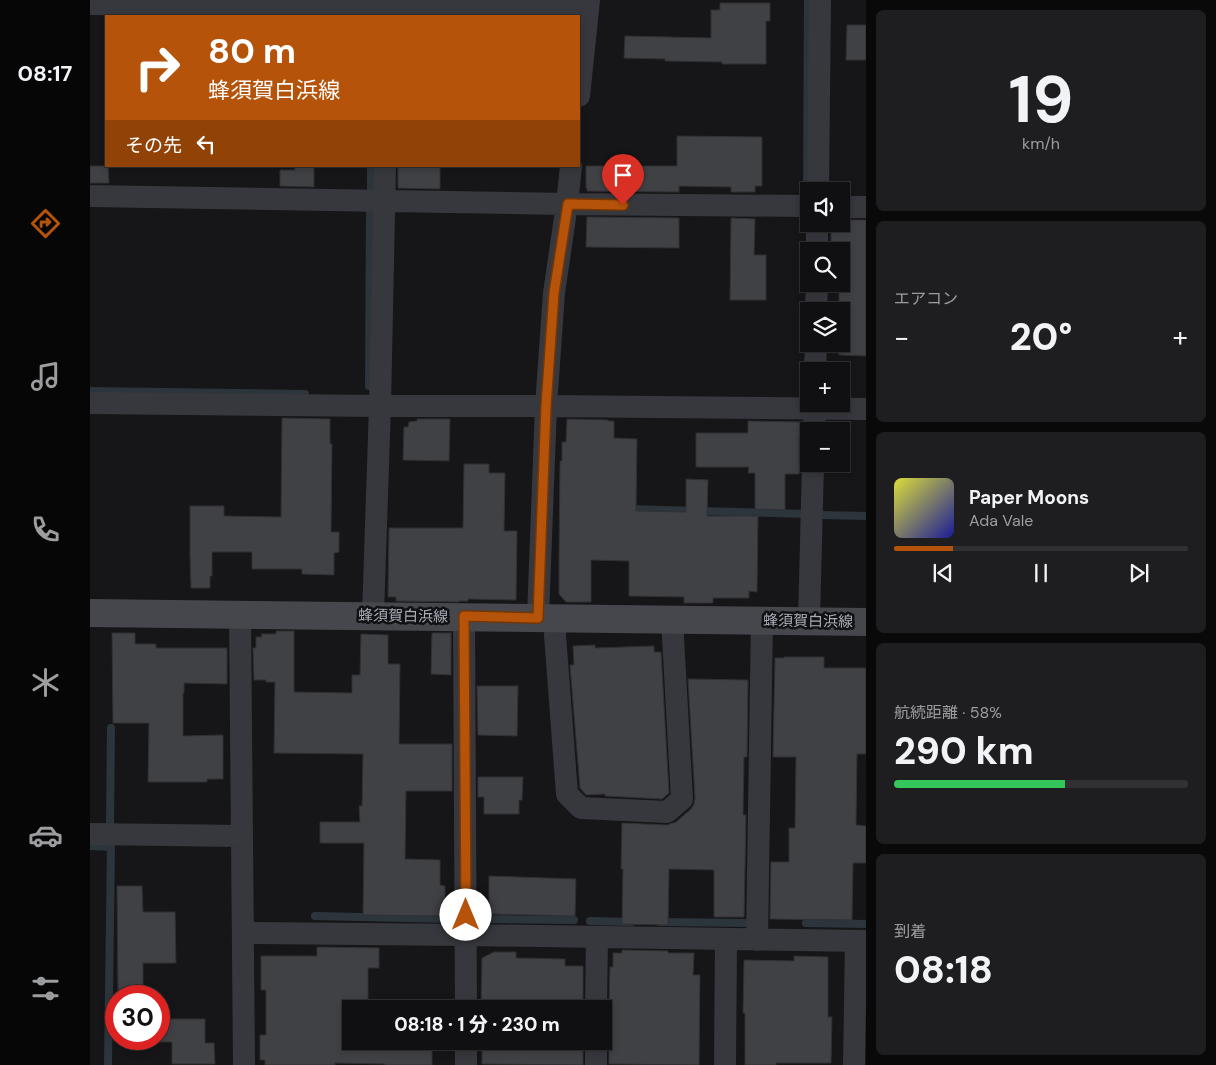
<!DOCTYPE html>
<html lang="ja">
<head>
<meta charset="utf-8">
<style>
	:root { --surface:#101012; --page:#1e1e20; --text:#f1f3f6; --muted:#9c9d9f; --line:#303032; --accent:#b45309 }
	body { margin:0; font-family:"DM Sans","Noto Sans JP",sans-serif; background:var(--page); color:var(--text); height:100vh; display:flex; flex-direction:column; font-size:19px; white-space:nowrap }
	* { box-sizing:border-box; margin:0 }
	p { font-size:16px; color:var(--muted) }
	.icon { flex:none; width:28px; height:28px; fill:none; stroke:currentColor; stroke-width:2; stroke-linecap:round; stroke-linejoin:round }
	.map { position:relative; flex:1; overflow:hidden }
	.details { display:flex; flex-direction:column; gap:10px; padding:10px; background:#09090a; width:350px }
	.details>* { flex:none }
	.hud { position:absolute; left:15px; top:15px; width:475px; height:152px; border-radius:0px; box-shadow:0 2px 8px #0003,0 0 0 1px var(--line); background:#b45309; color:#fff; overflow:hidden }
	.fabs { position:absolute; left:710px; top:182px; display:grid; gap:10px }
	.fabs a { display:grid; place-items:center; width:50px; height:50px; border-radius:0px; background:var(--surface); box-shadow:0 2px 8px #0003,0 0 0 1px var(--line); font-size:25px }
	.speed { position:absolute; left:15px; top:985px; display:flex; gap:10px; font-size:25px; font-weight:700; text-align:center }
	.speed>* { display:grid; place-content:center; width:65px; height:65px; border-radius:50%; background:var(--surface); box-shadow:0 2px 8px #0003,0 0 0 1px var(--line); line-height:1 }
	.speed .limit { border:8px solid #d22; background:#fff; color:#111 }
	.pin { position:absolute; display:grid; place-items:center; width:42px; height:42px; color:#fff; margin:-51px -21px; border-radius:50% 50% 50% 0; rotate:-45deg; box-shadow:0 0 5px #0007 }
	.pin .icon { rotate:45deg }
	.me { position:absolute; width:55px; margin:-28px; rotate:0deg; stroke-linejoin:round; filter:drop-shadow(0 0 4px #0008) }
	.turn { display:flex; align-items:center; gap:18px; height:105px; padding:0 20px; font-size:22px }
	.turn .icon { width:65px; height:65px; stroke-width:2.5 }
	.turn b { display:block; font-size:35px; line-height:42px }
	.then { display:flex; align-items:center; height:48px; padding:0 20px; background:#0003; gap:10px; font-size:19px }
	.big { font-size:38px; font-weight:800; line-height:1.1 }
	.details .tile { flex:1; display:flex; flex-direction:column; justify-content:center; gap:8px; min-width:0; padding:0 18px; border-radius:8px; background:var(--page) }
	.details .dial { align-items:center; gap:0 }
	.dial b { font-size:65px; line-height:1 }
	.song { display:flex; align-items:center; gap:15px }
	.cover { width:60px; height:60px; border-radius:8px; background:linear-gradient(135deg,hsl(60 70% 55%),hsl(240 70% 35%)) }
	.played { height:5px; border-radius:2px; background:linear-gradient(90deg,var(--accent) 20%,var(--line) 20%) }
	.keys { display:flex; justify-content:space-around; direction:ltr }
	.heat { display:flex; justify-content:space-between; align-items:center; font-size:28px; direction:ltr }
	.charge { height:8px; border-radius:4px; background:linear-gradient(90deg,#34c759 58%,var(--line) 0) }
	.trip { position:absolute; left:252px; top:1000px; width:270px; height:50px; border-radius:0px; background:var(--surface); box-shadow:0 2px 8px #0003,0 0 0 1px var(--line); font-weight:800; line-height:50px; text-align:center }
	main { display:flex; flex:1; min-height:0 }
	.menu { display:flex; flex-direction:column; width:90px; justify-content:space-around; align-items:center; background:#060607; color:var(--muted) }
	.menu .icon { width:35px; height:35px }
	.menu .selected { color:var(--accent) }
	.menu b { font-size:22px; color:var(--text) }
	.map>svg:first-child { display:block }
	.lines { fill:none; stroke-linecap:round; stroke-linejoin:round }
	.stream { stroke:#2c353c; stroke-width:8 }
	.building { fill:#404145; stroke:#303034 }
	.street { stroke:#37383d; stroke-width:22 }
	.secondary { stroke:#45474d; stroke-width:28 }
	.route-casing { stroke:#753606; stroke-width:12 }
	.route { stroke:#b45309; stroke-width:9 }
	.labels { text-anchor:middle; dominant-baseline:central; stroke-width:5; stroke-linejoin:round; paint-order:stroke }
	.street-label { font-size:15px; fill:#a8adb8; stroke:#111113 }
</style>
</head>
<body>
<main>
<nav class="menu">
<b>08:17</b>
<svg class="icon selected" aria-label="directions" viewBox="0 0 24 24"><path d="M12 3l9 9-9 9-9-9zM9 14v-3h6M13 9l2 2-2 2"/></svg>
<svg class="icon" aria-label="music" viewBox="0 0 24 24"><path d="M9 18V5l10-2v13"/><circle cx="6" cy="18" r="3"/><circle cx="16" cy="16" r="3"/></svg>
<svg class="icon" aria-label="phone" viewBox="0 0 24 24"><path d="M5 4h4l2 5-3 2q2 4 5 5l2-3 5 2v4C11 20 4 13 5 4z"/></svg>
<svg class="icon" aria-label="climate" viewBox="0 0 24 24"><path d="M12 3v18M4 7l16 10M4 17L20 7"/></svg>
<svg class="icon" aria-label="car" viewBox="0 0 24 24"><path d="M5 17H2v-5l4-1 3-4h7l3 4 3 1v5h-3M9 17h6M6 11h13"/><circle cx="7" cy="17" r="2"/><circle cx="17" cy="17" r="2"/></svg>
<svg class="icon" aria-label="filters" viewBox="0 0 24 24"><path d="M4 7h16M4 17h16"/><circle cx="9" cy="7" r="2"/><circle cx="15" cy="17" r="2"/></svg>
</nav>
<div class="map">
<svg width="776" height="1065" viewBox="0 0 776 1065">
	<rect width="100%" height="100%" fill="#161618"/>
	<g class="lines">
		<path class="stream" d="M281 166V189
			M717 190 718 0
			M279 386 280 209
			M0 391 215 394
			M536 509 715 514
			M730 515 776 516
			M20 825 21 728
			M0 846 21 847 18 1065
			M225 916 360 919
			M389 919 484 920
			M500 921 541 922
			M570 922 654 923
			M716 923 776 924"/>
	</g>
	<path class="building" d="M630 3H680V21H676V64H632V62L575 61V59L534 58 535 36 621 38V10H630Z
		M757 25H776V60H756Z
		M587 136 672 137V186H665V192H641V187L589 186V192L497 191V188H496V166H587Z
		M0 166H18L19 183H0Z
		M205 166H224V187L190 186V170H205Z
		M308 166H350V189L308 188Z
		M497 217 589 218V248L496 247Z
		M641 218 665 219 664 255H676V300H640Z
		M754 220H776V356L749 355V344H751V311H749V284H751V251H741V224L753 223Z
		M192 418 240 419V444H242L241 532H249V552L244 553V575L212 574V569H162V552H122V576H120V588H101L100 555V506H134V516L191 517Z
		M327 419H360L359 461 313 460 314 427H318L319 422 327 421Z
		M477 419 518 420V421H524V438L547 439 546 511 596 512V479L618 480 617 516H668L667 592 659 591V598H623V603H594V597L539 596V561L501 560V602H476L469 594V560L470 461H472V442H476Z
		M658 421 711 422V431L713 437H709V474H695V510L665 509V473H658L659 467H606V433H658Z
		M374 464H399V473H415L414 531H427L426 600 378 599V601H369V602L306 601V597H298L299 528H373Z
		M186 631H204V692L262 693V675H270L271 634 298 635V664H310L309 744H362V791H316L315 859 350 860V885L355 886V916L273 915 274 843H230V822H270L269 806H272L273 754 184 753 185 682H176V680H164L163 648H166V637H172L171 634H186Z
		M22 633H45V644H66V648H137V684L94 683V693H93V736L133 735V779H117V782H58L59 723H23Z
		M342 633H361V675L341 674Z
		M505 645V648L564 646V652H571L579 793 572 799 515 796V794L496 795 490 788 480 665H484L483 646Z
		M694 657H734V668H776V754H767L766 825 776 826V863H763L762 920 680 919 681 862H699V828H705L706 757H683L685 658H694Z
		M598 679 658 680 657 757H654L653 815H656L654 917H624V870L579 869 578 925 532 924 533 869H531L532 823 577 825 586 822 601 809 604 804 605 798Z
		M387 686H428L427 736 388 735Z
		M388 777H433L432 800H429V814H394V797H388Z
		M399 876 486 879 485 916 399 914Z
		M27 886H52L53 912H85L86 963H53V996H28Z
		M227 947 289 948V968H278V1009H261V1041L342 1043V1065H295V1064L245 1063V1065H175V1060H170V1035H176V990H171V956H227Z
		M532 950 578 951V953H604L603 975H610L609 1065 519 1064V1041L518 1035 514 1031V1019L517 1015 519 1009 520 967H523V953H532Z
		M404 952H426V958L475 959V966H493V1009H391L392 958Z
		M704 956 738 957V1017H742L741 1063H686V1065H655V1013H653L654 960 704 961Z
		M69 1019H115V1043H124L125 1064H82V1042H69Z
		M392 1041H493V1065L392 1064Z"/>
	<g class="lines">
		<path class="street" d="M0 4 294 8H498
			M489 96 499 0
			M728 191 730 0
			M0 196 477 204 719 206
			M751 207H776
			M727 251V224
			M726 311 727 284
			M725 371 726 344
			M0 403 290 406H456L776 409
			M724 431 725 404
			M150 614 154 1065
			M283 615 290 406 295 166
			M374 616 376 1009
			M448 617 456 406 464 293 477 204 481 166
			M466 618 465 635 477 794 491 808 577 812 592 799 582 619
			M719 621 723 464
			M0 834 152 836
			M153 933 377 935 776 941
			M667 940 672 620
			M506 1009 507 937
			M376 1065V1041
			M506 1065V1041
			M635 1065 636 939
			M764 1065 766 941"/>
		<path class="secondary" d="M0 613 776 622"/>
	</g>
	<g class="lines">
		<defs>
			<path id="route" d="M376 915 374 616 448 618 456 406 464 293 478 204 533 205"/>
		</defs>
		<use href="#route" class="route-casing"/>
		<use href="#route" class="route"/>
	</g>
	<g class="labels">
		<g class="street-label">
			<text transform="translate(313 616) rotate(1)">蜂須賀白浜線</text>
			<text transform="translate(718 621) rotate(1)">蜂須賀白浜線</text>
		</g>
	</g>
</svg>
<div class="fabs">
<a><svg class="icon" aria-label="sound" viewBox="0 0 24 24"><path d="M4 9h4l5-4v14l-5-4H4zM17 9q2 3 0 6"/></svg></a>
<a><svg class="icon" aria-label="search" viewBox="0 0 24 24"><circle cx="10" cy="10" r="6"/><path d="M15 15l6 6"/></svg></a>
<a><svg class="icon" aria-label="layers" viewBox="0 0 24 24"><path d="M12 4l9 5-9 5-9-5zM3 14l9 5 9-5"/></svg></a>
<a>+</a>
<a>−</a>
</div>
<div class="speed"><div class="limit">30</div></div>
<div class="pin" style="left:533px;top:205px;background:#d93025"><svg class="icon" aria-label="arrive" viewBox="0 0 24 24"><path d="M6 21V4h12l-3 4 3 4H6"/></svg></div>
<svg class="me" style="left:376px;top:915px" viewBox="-20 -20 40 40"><circle r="19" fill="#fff"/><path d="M0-13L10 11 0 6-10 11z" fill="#b45309"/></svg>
<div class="trip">08:18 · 1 分 · 230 m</div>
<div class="hud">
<div class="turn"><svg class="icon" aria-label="right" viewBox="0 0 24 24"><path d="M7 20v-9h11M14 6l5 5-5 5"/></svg><div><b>80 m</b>蜂須賀白浜線</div></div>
<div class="then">その先<svg class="icon" aria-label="left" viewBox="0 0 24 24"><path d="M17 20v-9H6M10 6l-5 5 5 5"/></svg></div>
</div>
</div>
<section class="details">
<div class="tile dial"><b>19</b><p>km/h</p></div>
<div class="tile"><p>エアコン</p>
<div class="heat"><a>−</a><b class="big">20°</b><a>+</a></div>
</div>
<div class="tile">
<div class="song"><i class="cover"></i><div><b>Paper Moons</b><p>Ada Vale</p></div></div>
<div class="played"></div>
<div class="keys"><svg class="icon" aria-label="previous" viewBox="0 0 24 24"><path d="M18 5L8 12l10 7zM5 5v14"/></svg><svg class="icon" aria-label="pause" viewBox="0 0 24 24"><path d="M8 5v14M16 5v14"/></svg><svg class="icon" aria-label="next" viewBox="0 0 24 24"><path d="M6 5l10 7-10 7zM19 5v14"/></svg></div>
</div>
<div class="tile"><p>航続距離 · 58%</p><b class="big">290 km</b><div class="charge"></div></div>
<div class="tile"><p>到着</p><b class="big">08:18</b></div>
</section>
</main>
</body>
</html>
